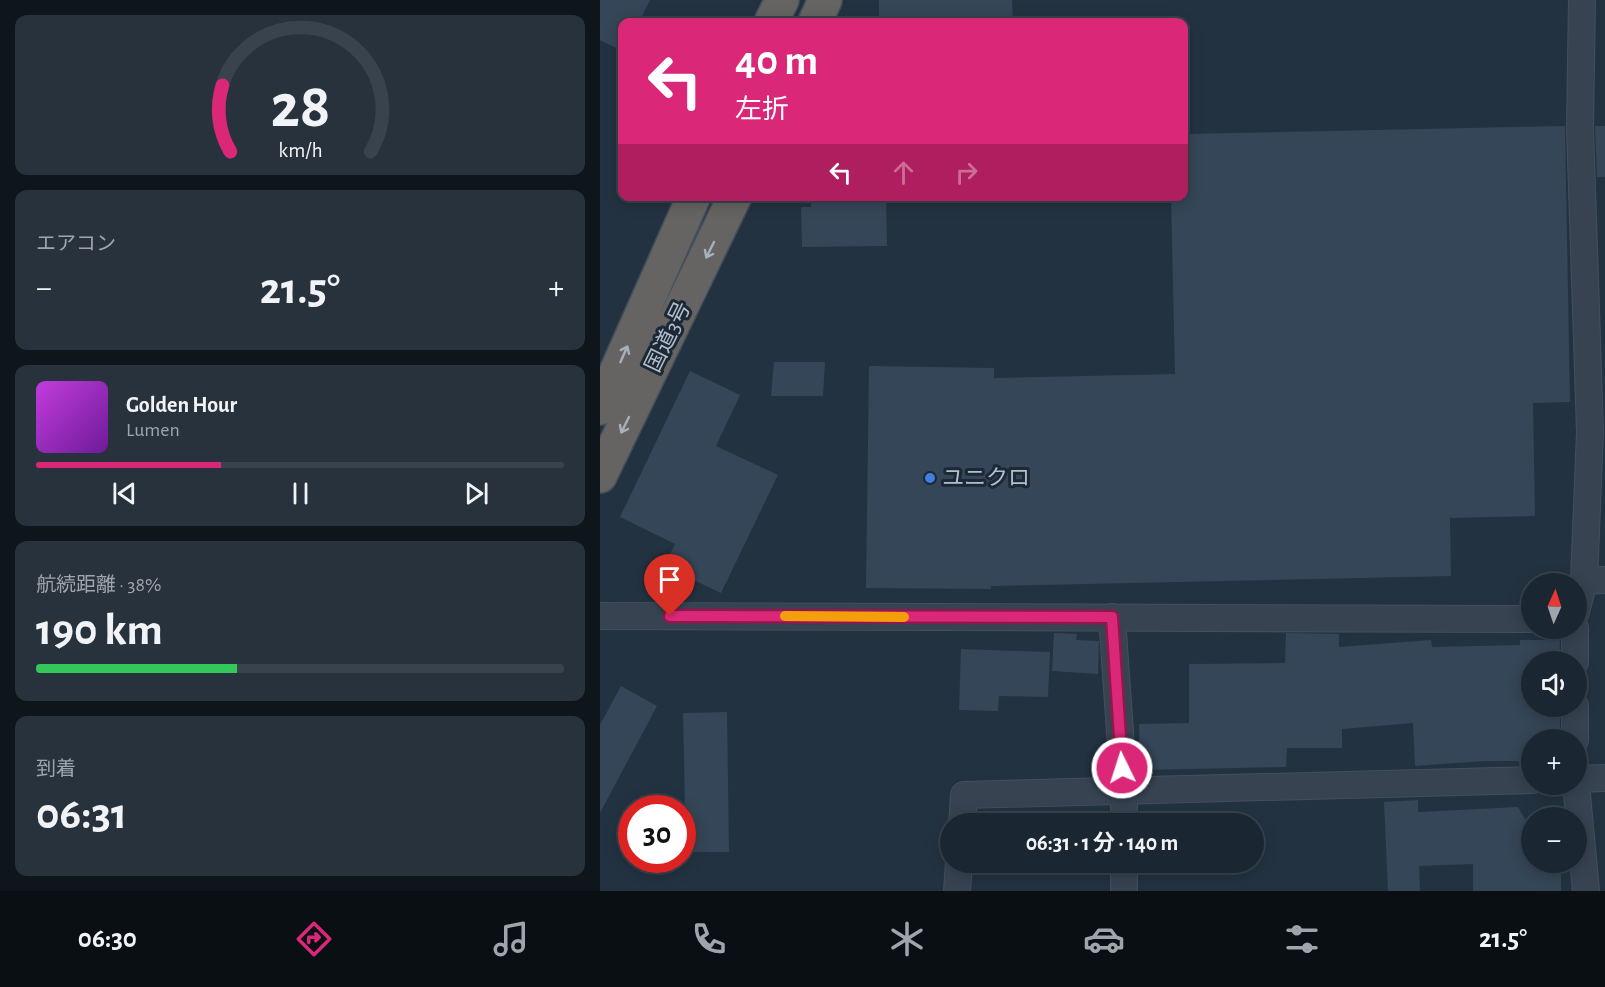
<!DOCTYPE html>
<html lang="ja">
<head>
<meta charset="utf-8">
<style>
	:root { --surface:#1a2631; --page:#27323d; --text:#f1f3f6; --muted:#9fa5ab; --line:#38434d; --accent:#db2777 }
	body { margin:0; font-family:"Alegreya Sans","Noto Sans JP",sans-serif; background:var(--page); color:var(--text); height:100vh; display:flex; flex-direction:column; font-size:22px; white-space:nowrap }
	* { box-sizing:border-box; margin:0 }
	p { font-size:20px; color:var(--muted) }
	.icon { flex:none; width:33px; height:33px; fill:none; stroke:currentColor; stroke-width:2; stroke-linecap:round; stroke-linejoin:round }
	.map { position:relative; flex:1; overflow:hidden }
	.details { display:flex; flex-direction:column; gap:15px; padding:15px; background:#0e151b; width:600px }
	.details>* { flex:none }
	.banner { position:absolute; left:18px; top:18px; width:570px; height:183px; border-radius:12px; box-shadow:0 3px 15px #0003,0 0 0 2px var(--line); background:#db2777; color:#fff; overflow:hidden }
	.needle { width:39px; rotate:3deg }
	.fabs { position:absolute; left:921px; top:573px; display:grid; gap:12px }
	.fabs a { display:grid; place-items:center; width:66px; height:66px; border-radius:50%; background:var(--surface); box-shadow:0 3px 15px #0003,0 0 0 2px var(--line); font-size:30px }
	.speed { position:absolute; left:18px; top:795px; display:flex; gap:12px; font-size:30px; font-weight:700; text-align:center }
	.speed>* { display:grid; place-content:center; width:78px; height:78px; border-radius:50%; background:var(--surface); box-shadow:0 3px 15px #0003,0 0 0 2px var(--line); line-height:1 }
	.speed .limit { border:9px solid #d22; background:#fff; color:#111 }
	.pin { position:absolute; display:grid; place-items:center; width:51px; height:51px; color:#fff; margin:-62px -26px; border-radius:50% 50% 50% 0; rotate:-45deg; box-shadow:0 0 6px #0007 }
	.pin .icon { rotate:45deg }
	.me { position:absolute; width:66px; margin:-33px; rotate:356deg; stroke-linejoin:round; filter:drop-shadow(0 0 4px #0008) }
	.turn { display:flex; align-items:center; gap:21px; height:126px; padding:0 18px; font-size:27px }
	.turn .icon { width:78px; height:78px; stroke-width:2.5 }
	.turn b { display:block; font-size:42px; line-height:51px }
	.lanes { display:flex; align-items:center; height:57px; padding:0 18px; background:#0003; justify-content:center; gap:30px; direction:ltr }
	.lanes .off { opacity:.35 }
	.big { font-size:45px; font-weight:700; line-height:1.1 }
	.details .card { flex:1; display:flex; flex-direction:column; justify-content:center; gap:9px; min-width:0; padding:0 21px; border-radius:12px; background:var(--page) }
	.details .dial { align-items:center; gap:0 }
	.dial svg { height:156px; overflow:visible; fill:none; stroke:var(--line); stroke-width:7; stroke-linecap:round; text-anchor:middle }
	.dial text { fill:var(--text); stroke:none }
	.song { display:flex; align-items:center; gap:18px }
	.cover { width:72px; height:72px; border-radius:9px; background:linear-gradient(135deg,hsl(290 70% 55%),hsl(280 70% 35%)) }
	.played { height:6px; border-radius:3px; background:linear-gradient(90deg,var(--accent) 35%,var(--line) 35%) }
	.keys { display:flex; justify-content:space-around; direction:ltr }
	.heat { display:flex; justify-content:space-between; align-items:center; font-size:33px; direction:ltr }
	.charge { height:9px; border-radius:4px; background:linear-gradient(90deg,#34c759 38%,var(--line) 0) }
	.trip { position:absolute; left:340px; top:813px; width:324px; height:60px; border-radius:30px; background:var(--surface); box-shadow:0 3px 15px #0003,0 0 0 2px var(--line); font-weight:700; line-height:60px; text-align:center }
	.tabs { display:flex; height:96px; justify-content:space-around; align-items:center; background:#0a0f14; color:var(--muted) }
	.tabs .icon { width:42px; height:42px }
	.tabs .active { color:var(--accent) }
	.tabs b { font-size:27px; color:var(--text) }
	main { display:flex; flex:1; min-height:0 }
	.map>svg:first-child { display:block }
	.building { fill:#354658 }
	.lines { fill:none; stroke-linecap:round; stroke-linejoin:round }
	.minor-casing { stroke:#444f5d; stroke-width:28 }
	.trunk-casing { stroke:#424e5b; stroke-width:36 }
	.minor { stroke:#374351; stroke-width:26 }
	.trunk { stroke:#666462; stroke-width:33 }
	.oneway { stroke:#a8b0bb }
	.route-casing { stroke:#8e194d; stroke-width:15 }
	.route { stroke:#db2777; stroke-width:10 }
	.slow { stroke:#f59e0b; stroke-width:10 }
	.shop-dot { fill:#3f7fe0; stroke:#1c2836; stroke-width:2 }
	.labels { text-anchor:middle; dominant-baseline:central; stroke-width:6; stroke-linejoin:round; paint-order:stroke }
	.street-label { font-size:22px; fill:#b4becb; stroke:#1c2836 }
	.poi-label { font-size:22px; fill:#b4becb; stroke:#1c2836; text-anchor:start }
</style>
</head>
<body>
<main>
<section class="details">
<div class="card dial"><svg viewBox="0 0 100 80">
<path d="M14 69A42 42 0 1 1 86 69"/>
<path d="M14 69A42 42 0 0 1 10 35" stroke="#db2777"/>
<text x="50" y="56" font-size="32" font-weight="700">28</text>
<text x="50" y="72" font-size="11">km/h</text>
</svg></div>
<div class="card"><p>エアコン</p>
<div class="heat"><a>−</a><b class="big">21.5°</b><a>+</a></div>
</div>
<div class="card">
<div class="song"><i class="cover"></i><div><b>Golden Hour</b><p>Lumen</p></div></div>
<div class="played"></div>
<div class="keys"><svg class="icon" aria-label="previous" viewBox="0 0 24 24"><path d="M18 5L8 12l10 7zM5 5v14"/></svg><svg class="icon" aria-label="pause" viewBox="0 0 24 24"><path d="M8 5v14M16 5v14"/></svg><svg class="icon" aria-label="next" viewBox="0 0 24 24"><path d="M6 5l10 7-10 7zM19 5v14"/></svg></div>
</div>
<div class="card"><p>航続距離 · 38%</p><b class="big">190 km</b><div class="charge"></div></div>
<div class="card"><p>到着</p><b class="big">06:31</b></div>
</section>
<div class="map">
<svg width="1005" height="891" viewBox="0 0 1005 891">
	<rect width="100%" height="100%" fill="#233241"/>
	<path class="building" d="M0 0H50L39 22H22V51L0 40Z
		M279 0H412L413 22H279Z
		M965 126 970 402 933 403 935 516 850 518 851 576 391 586V589L266 588 269 366 394 368V378L575 374 571 196H584V134Z
		M995 126H1005V177H997Z
		M211 196H286L287 246 202 247 201 207H211Z
		M174 362H225L223 396H171Z
		M90 371 140 395 116 446 178 475 121 593 64 566 75 544 20 517Z
		M454 633 477 634 476 640 499 641 498 674 452 671Z
		M686 633 739 634V647L831 640 832 647 920 645V640H960L959 662H932V711H960V740H932V761H884L815 766 813 723 742 729V748H687L686 767 540 770 539 724 589 723V664L685 663Z
		M361 649 450 652 448 697 399 696 398 711 359 710Z
		M21 686 57 706 0 813V725Z
		M127 712 129 852H86L83 713Z
		M818 800V812L918 807 925 819H932V868H961V891H873V864L819 866 820 891H788L784 802Z"/>
	<g class="lines">
		<defs>
			<path id="minor" d="M984 581 1005 580
				M976 612 984 581 990 432 980 128 982 0
				M0 616 932 619
				M512 617 524 790V824
				M975 628V662
				M975 706V740
				M976 779 1005 778
				M976 784 986 891
				M362 824 364 795 932 780
				M524 862V891
				M357 891 359 862"/>
			<path id="trunk" d="M171 22 182 0
				M215 22 225 0
				M0 408 94 196
				M0 476 135 196"/>
		</defs>
		<use href="#minor" class="minor-casing"/>
		<use href="#trunk" class="trunk-casing"/>
		<use href="#minor" class="minor"/>
		<use href="#trunk" class="trunk"/>
	</g>
	<defs><path id="oneway-shaft" d="M-6 0H5M1.5-3L5.5 0L1.5 3" fill="none" stroke-width="1.6" stroke-linecap="round" stroke-linejoin="round" transform="scale(1.5)"/></defs>
	<g class="oneway">
		<use href="#oneway-shaft" transform="translate(110 250) rotate(116)"/>
		<use href="#oneway-shaft" transform="translate(24 354) rotate(-66)"/>
		<use href="#oneway-shaft" transform="translate(25 425) rotate(116)"/>
	</g>
	<g class="lines">
		<defs>
			<path id="route" d="M70 616 512 617 522 768"/>
		</defs>
		<use href="#route" class="route-casing"/>
		<use href="#route" class="route"/>
		<path class="slow" d="M185 616 304 617"/>
	</g>
	<circle class="shop-dot" cx="330" cy="478" r="6"/>
	<g class="labels">
		<g class="street-label">
			<text transform="translate(68 337) rotate(-64)">国道3号</text>
		</g>
		<g class="poi-label">
			<text x="342" y="478">ユニクロ</text>
		</g>
	</g>
</svg>
<div class="fabs">
<a><svg class="needle" viewBox="-14 -14 28 28"><path d="M0-13l5 13h-10z" fill="#e53935"/><path d="M0 13l5-13h-10z" fill="#9fa5ab"/></svg></a>
<a><svg class="icon" aria-label="sound" viewBox="0 0 24 24"><path d="M4 9h4l5-4v14l-5-4H4zM17 9q2 3 0 6"/></svg></a>
<a>+</a>
<a>−</a>
</div>
<div class="speed"><div class="limit">30</div></div>
<div class="pin" style="left:70px;top:616px;background:#d93025"><svg class="icon" aria-label="arrive" viewBox="0 0 24 24"><path d="M6 21V4h12l-3 4 3 4H6"/></svg></div>
<svg class="me" style="left:522px;top:768px" viewBox="-20 -20 40 40"><circle r="17" fill="#db2777" stroke="#fff" stroke-width="3"/><path d="M0-11L8 9 0 5-8 9z" fill="#fff"/></svg>
<div class="trip">06:31 · 1 分 · 140 m</div>
<div class="banner">
<div class="turn"><svg class="icon" aria-label="left" viewBox="0 0 24 24"><path d="M17 20v-9H6M10 6l-5 5 5 5"/></svg><div><b>40 m</b>左折</div></div>
<div class="lanes"><svg class="icon" aria-label="left" viewBox="0 0 24 24"><path d="M17 20v-9H6M10 6l-5 5 5 5"/></svg><svg class="icon off" aria-label="ahead" viewBox="0 0 24 24"><path d="M12 20V5M6 11l6-6 6 6"/></svg><svg class="icon off" aria-label="right" viewBox="0 0 24 24"><path d="M7 20v-9h11M14 6l5 5-5 5"/></svg></div>
</div>
</div>
</main>
<nav class="tabs">
<b>06:30</b>
<svg class="icon active" aria-label="directions" viewBox="0 0 24 24"><path d="M12 3l9 9-9 9-9-9zM9 14v-3h6M13 9l2 2-2 2"/></svg>
<svg class="icon" aria-label="music" viewBox="0 0 24 24"><path d="M9 18V5l10-2v13"/><circle cx="6" cy="18" r="3"/><circle cx="16" cy="16" r="3"/></svg>
<svg class="icon" aria-label="phone" viewBox="0 0 24 24"><path d="M5 4h4l2 5-3 2q2 4 5 5l2-3 5 2v4C11 20 4 13 5 4z"/></svg>
<svg class="icon" aria-label="climate" viewBox="0 0 24 24"><path d="M12 3v18M4 7l16 10M4 17L20 7"/></svg>
<svg class="icon" aria-label="car" viewBox="0 0 24 24"><path d="M5 17H2v-5l4-1 3-4h7l3 4 3 1v5h-3M9 17h6M6 11h13"/><circle cx="7" cy="17" r="2"/><circle cx="17" cy="17" r="2"/></svg>
<svg class="icon" aria-label="filters" viewBox="0 0 24 24"><path d="M4 7h16M4 17h16"/><circle cx="9" cy="7" r="2"/><circle cx="15" cy="17" r="2"/></svg>
<b>21.5°</b>
</nav>
</body>
</html>
